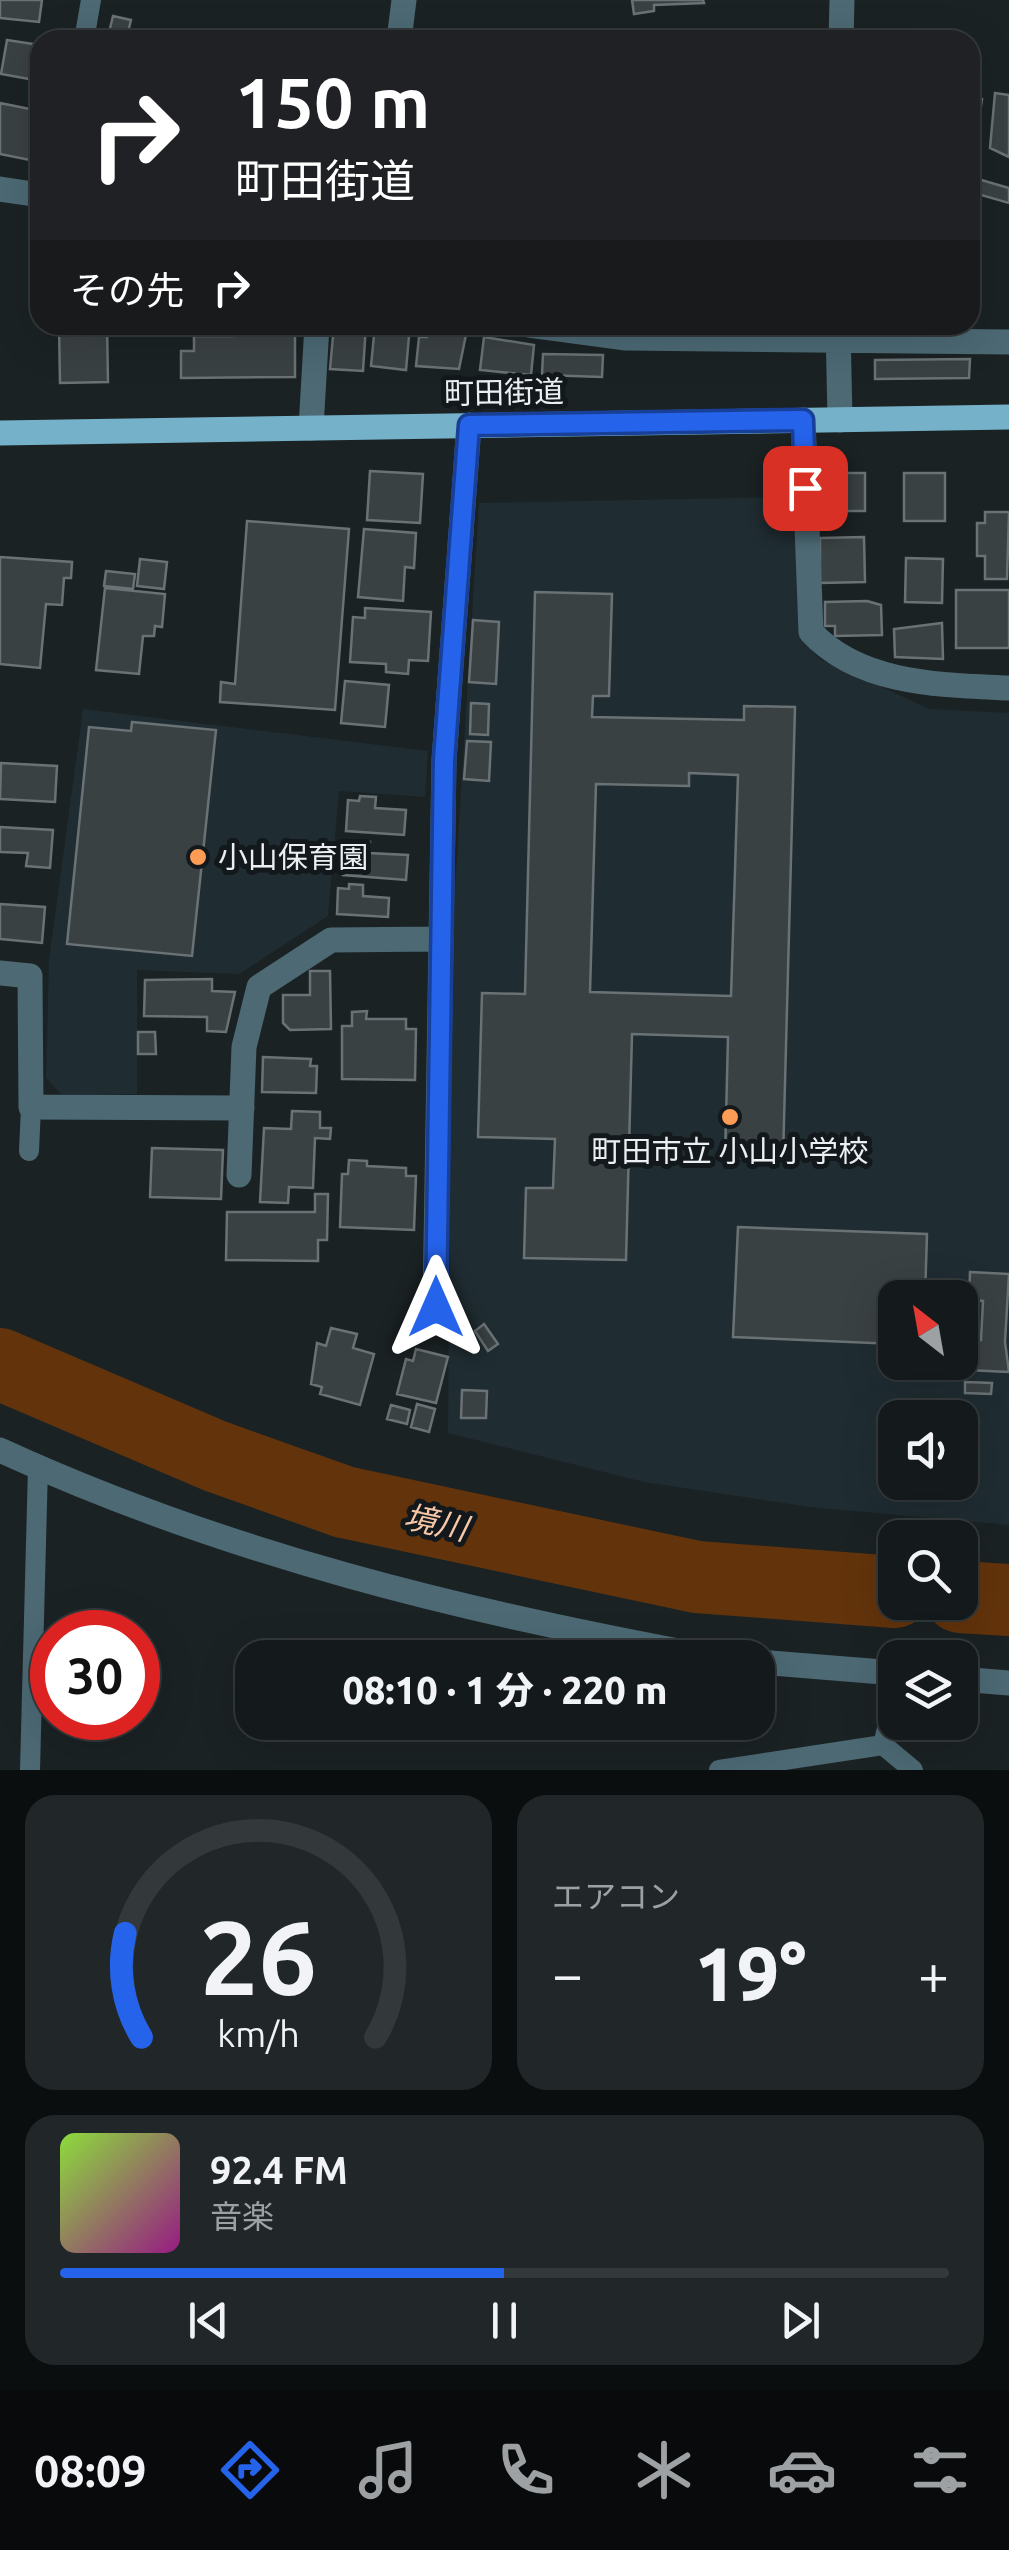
<!DOCTYPE html>
<html lang="ja">
<head>
<meta charset="utf-8">
<style>
	:root { --surface:#141a1b; --page:#212728; --text:#f1f3f6; --muted:#9da1a3; --line:#33383a; --accent:#2563eb }
	body { margin:0; font-family:Ubuntu,"Noto Sans JP",sans-serif; background:var(--page); color:var(--text); height:100vh; display:flex; flex-direction:column; font-size:38px; white-space:nowrap }
	* { box-sizing:border-box; margin:0 }
	p { font-size:32px; color:var(--muted) }
	.icon { flex:none; width:55px; height:55px; fill:none; stroke:currentColor; stroke-width:2; stroke-linecap:round; stroke-linejoin:round }
	.map { position:relative; height:1770px; overflow:hidden }
	.sheet { display:flex; flex-direction:column; gap:25px; padding:25px; background:#0b0e0f; flex:1 }
	.sheet>* { flex:none }
	.banner { position:absolute; left:30px; top:30px; width:950px; height:305px; border-radius:30px; box-shadow:0 10px 40px #0002,0 0 0 2px var(--line); background:#202124; color:#fff; overflow:hidden }
	.needle { width:65px; rotate:329deg }
	.tools { position:absolute; left:878px; top:1280px; display:grid; gap:20px }
	.tools a { display:grid; place-items:center; width:100px; height:100px; border-radius:20px; background:var(--surface); box-shadow:0 10px 40px #0002,0 0 0 2px var(--line); font-size:50px }
	.speed { position:absolute; left:30px; top:1610px; display:flex; gap:20px; font-size:50px; font-weight:700; text-align:center }
	.speed>* { display:grid; place-content:center; width:130px; height:130px; border-radius:50%; background:var(--surface); box-shadow:0 10px 40px #0002,0 0 0 2px var(--line); line-height:1 }
	.speed .limit { border:15px solid #d22; background:#fff; color:#111 }
	.pin { position:absolute; display:grid; place-items:center; width:85px; height:85px; color:#fff; margin:-42px; border-radius:20px; box-shadow:0 5px 15px #0006 }
	.me { position:absolute; width:110px; margin:-55px; rotate:0deg; stroke-linejoin:round; filter:drop-shadow(0 0 8px #0008) }
	.turn { display:flex; align-items:center; gap:35px; height:210px; padding:0 40px; font-size:45px }
	.turn .icon { width:130px; height:130px; stroke-width:2.5 }
	.turn b { display:block; font-size:70px; line-height:85px }
	.then { display:flex; align-items:center; height:95px; padding:0 40px; background:#0003; gap:20px; font-size:38px }
	.big { font-size:75px; font-weight:800; line-height:1.1 }
	.sheet .card { flex:1; display:flex; flex-direction:column; justify-content:center; gap:15px; min-width:0; padding:0 35px; border-radius:30px; background:var(--page) }
	.sheet .dial { align-items:center; gap:0 }
	.dial svg { height:260px; overflow:visible; fill:none; stroke:var(--line); stroke-width:7; stroke-linecap:round; text-anchor:middle }
	.dial text { fill:var(--text); stroke:none }
	.song { display:flex; align-items:center; gap:30px }
	.cover { width:120px; height:120px; border-radius:15px; background:linear-gradient(135deg,hsl(90 70% 55%),hsl(310 70% 35%)) }
	.played { height:10px; border-radius:5px; background:linear-gradient(90deg,var(--accent) 50%,var(--line) 50%) }
	.keys { display:flex; justify-content:space-around; direction:ltr }
	.heat { display:flex; justify-content:space-between; align-items:center; font-size:55px; direction:ltr }
	.sheet .tiles { flex:1; display:grid; gap:25px; grid-template-columns:1fr 1fr }
	.card:last-child { grid-column:span 2 }
	.trip { position:absolute; left:235px; top:1640px; width:540px; height:100px; border-radius:30px; background:var(--surface); box-shadow:0 10px 40px #0002,0 0 0 2px var(--line); font-weight:800; line-height:100px; text-align:center }
	.dock { display:flex; height:160px; justify-content:space-around; align-items:center; background:#080a0b; color:var(--muted) }
	.dock .icon { width:70px; height:70px }
	.dock .current { color:var(--accent) }
	.dock b { font-size:45px; color:var(--text) }
	.map>svg:first-child { display:block }
	.built { fill:#1f2c31; fill-rule:evenodd }
	.lines { fill:none; stroke-linecap:round; stroke-linejoin:round }
	.river { stroke:#63340c; stroke-width:72 }
	.building { fill:#3a4143; stroke:#6a7275; stroke-width:2.5; fill-rule:evenodd }
	.lane { stroke:#4c6974; stroke-width:20 }
	.street { stroke:#4c6974; stroke-width:25 }
	.primary { stroke:#75b2ca; stroke-width:25 }
	.route-casing { stroke:#184099; stroke-width:25 }
	.route { stroke:#2563eb; stroke-width:18 }
	.poi-dot { fill:#fd9c55; stroke:#12181b; stroke-width:4 }
	.labels { text-anchor:middle; dominant-baseline:central; stroke-width:10; stroke-linejoin:round; paint-order:stroke }
	.street-label { font-size:30px; fill:#ebeff1; stroke:#12181b }
	.poi-label { font-size:30px; fill:#ebeff1; stroke:#12181b; text-anchor:start }
	.water-label { font-size:32px; font-style:italic; fill:#f7c7a8; stroke:#12181b }
</style>
</head>
<body>
<div class="map">
<svg width="1009" height="1770" viewBox="0 0 1009 1770">
	<rect width="100%" height="100%" fill="#1b2224"/>
	<path class="built" d="M794 497 800 637 820 659 930 709 1009 713V1525L810 1507 644 1482 448 1433 452 936 479 503ZM895 1298H960V1362H895ZM895 1418H960V1482H895Z
		M83 709 428 751 425 797 339 791 328 916 239 974 137 970V1094H61L46 1078 49 960Z"/>
	<g class="lines">
		<path class="river" d="M0 1364 215 1456 344 1502 697 1577 895 1592
			M960 1597 1009 1600"/>
	</g>
	<path class="building" d="M0 0H42L39 22 0 18Z
		M632 0H703L704 3 654 5V11L634 14Z
		M113 16 131 20 126 40 108 37Z
		M7 40 40 45V81L1 74Z
		M995 93 1009 95V157L990 148Z
		M970 97 982 99 974 153 970 152Z
		M0 103 40 111V162L0 154Z
		M978 179 1009 188V203L974 193Z
		M59 325H107L108 382 60 383Z
		M334 325H366L363 371 330 369Z
		M375 325H410L406 370 371 366Z
		M233 326H250V335H295V377L181 378V351H194V336H233Z
		M428 327 467 330 459 369 416 366 419 337H427Z
		M484 337 534 345 531 375 480 370Z
		M543 354 603 355 602 377 542 375Z
		M970 359 969 378 875 379V360Z
		M370 471 423 474 420 523 367 520Z
		M817 473H865V511H818Z
		M904 473H945V521H904Z
		M985 512H1009L1007 579H985V556H977V523H985Z
		M247 521 349 529 335 710 220 702 221 682 235 684Z
		M364 529 416 533 414 568 405 567 403 601 358 597Z
		M864 537 865 582 820 583V538Z
		M0 557 72 562 71 578H64L62 605 46 604 40 668 0 664Z
		M906 558 943 559 942 603 905 602Z
		M140 559 167 562 164 589 137 586Z
		M106 571 135 574 133 589 104 586Z
		M105 588 165 594 162 627 155 626 154 636H143L139 674 96 670Z
		M956 590H1009V648H956Z
		M535 592 612 594 609 696H593L592 717 744 720V706L795 707 783 1159 725 1158 728 1037 632 1034 626 1260 524 1258 526 1188H553L555 1139 478 1137 482 993 525 994ZM689 773 738 775 731 996 590 992 596 784 689 786Z
		M867 601 881 605 882 635 835 636V626H825V602Z
		M365 608 431 612 428 661 409 660 408 674 386 672V664L350 662 353 617 365 618Z
		M473 620 499 622 496 684 469 682Z
		M942 623 943 659 895 657 894 629Z
		M345 681 389 685 385 727 341 723Z
		M471 703 489 704 488 735 470 734Z
		M132 722 216 730 192 956 67 944 89 727 131 731Z
		M467 741 491 742 489 781 464 779Z
		M1 763 57 766 55 802 0 799Z
		M360 796 376 797 375 808 406 810 404 835 346 831 348 800 359 801Z
		M0 827 53 830 50 868 26 866 28 853 0 852Z
		M353 841 370 842 369 853 408 855 406 880 343 875 345 849 352 850Z
		M349 884 363 885V896L389 898 388 917 337 914 338 888 349 889Z
		M0 904 45 907 42 943 0 939Z
		M310 971H330L331 1029 290 1030 283 1023V995H310Z
		M212 979V991L235 992 226 1032 207 1031V1017L144 1016 145 980Z
		M367 1011 366 1019H406V1029H416L415 1080 342 1079V1026H352V1012Z
		M138 1032H155L156 1054H138Z
		M263 1057 311 1059 310 1066H317L316 1093 262 1092Z
		M292 1111 320 1112V1128H331L330 1139 315 1138 313 1188 289 1187 288 1203 260 1202 264 1128 291 1129Z
		M152 1148 223 1150 221 1199 150 1197Z
		M349 1160 367 1161V1166L406 1168V1176H416L414 1230 340 1227 342 1174H348Z
		M315 1194H328L327 1240H318V1261L226 1260 227 1212H315Z
		M738 1227 927 1234 925 1298H895V1344L733 1337Z
		M970 1272 1009 1274 1005 1342 1009 1372 967 1370 968 1340H981L983 1301 969 1300Z
		M484 1324 498 1344 488 1351 475 1331Z
		M331 1328 357 1334 353 1348 374 1354 360 1405 320 1394 322 1387 311 1384 317 1343 326 1346Z
		M416 1349 448 1357 436 1403 397 1394 406 1359 413 1361Z
		M965 1382 992 1383 991 1394 965 1393Z
		M462 1390 487 1391 486 1418H461Z
		M417 1404 435 1409 429 1432 411 1427Z
		M391 1405 410 1410 407 1424 387 1419Z"/>
	<g class="lines">
		<path class="lane" d="M84 40 91 0
			M29 1151 31 1107
			M883 1745 895 1695
			M30 1770 38 1467
			M719 1770 883 1745 913 1770"/>
		<path class="street" d="M399 40 404 0
			M841 40 842 0
			M0 189 40 195
			M529 325 626 338 1009 342
			M838 325 840 420
			M803 420 811 632C860 685 942 685 1009 688
			M311 428 317 325
			M0 973 30 976 31 1107 242 1108
			M239 1175 244 1047 259 987 331 940 438 939
			M435 1307 444 760 469 425
			M0 1450C229 1555 469 1613 716 1658
			M758 1662 895 1673
			M960 1679 1009 1683"/>
		<path class="primary" d="M0 433 1009 417"/>
	</g>
	<g class="lines">
		<defs>
			<path id="route" d="M436 1307 444 760 469 425 803 420 805 488"/>
		</defs>
		<use href="#route" class="route-casing"/>
		<use href="#route" class="route"/>
	</g>
	<g class="poi-dot">
		<circle cx="198" cy="857" r="10"/>
		<circle cx="730" cy="1117" r="10"/>
	</g>
	<g class="labels">
		<g class="street-label">
			<text transform="translate(504 392) rotate(-1)">町田街道</text>
		</g>
		<g class="poi-label">
			<text x="218" y="857">小山保育園</text>
			<text x="730" y="1151" text-anchor="middle">町田市立 小山小学校</text>
		</g>
		<g class="water-label">
			<text transform="translate(436 1522) rotate(12)">境川</text>
		</g>
	</g>
</svg>
<div class="tools">
<a><svg class="needle" viewBox="-14 -14 28 28"><path d="M0-13l5 13h-10z" fill="#e53935"/><path d="M0 13l5-13h-10z" fill="#9da1a3"/></svg></a>
<a><svg class="icon" aria-label="sound" viewBox="0 0 24 24"><path d="M4 9h4l5-4v14l-5-4H4zM17 9q2 3 0 6"/></svg></a>
<a><svg class="icon" aria-label="search" viewBox="0 0 24 24"><circle cx="10" cy="10" r="6"/><path d="M15 15l6 6"/></svg></a>
<a><svg class="icon" aria-label="layers" viewBox="0 0 24 24"><path d="M12 4l9 5-9 5-9-5zM3 14l9 5 9-5"/></svg></a>
</div>
<div class="speed"><div class="limit">30</div></div>
<div class="pin" style="left:805px;top:488px;background:#d93025"><svg class="icon" aria-label="arrive" viewBox="0 0 24 24"><path d="M6 21V4h12l-3 4 3 4H6"/></svg></div>
<svg class="me" style="left:436px;top:1307px" viewBox="-20 -20 40 40"><path d="M0-17L14 15 0 8-14 15z" fill="#2563eb" stroke="#fff" stroke-width="4"/></svg>
<div class="trip">08:10 · 1 分 · 220 m</div>
<div class="banner">
<div class="turn"><svg class="icon" aria-label="right" viewBox="0 0 24 24"><path d="M7 20v-9h11M14 6l5 5-5 5"/></svg><div><b>150 m</b>町田街道</div></div>
<div class="then">その先<svg class="icon" aria-label="right" viewBox="0 0 24 24"><path d="M7 20v-9h11M14 6l5 5-5 5"/></svg></div>
</div>
</div>
<section class="sheet">
<div class="tiles">
<div class="card dial"><svg viewBox="0 0 100 80">
<path d="M14 69A42 42 0 1 1 86 69"/>
<path d="M14 69A42 42 0 0 1 9 37" stroke="#2563eb"/>
<text x="50" y="56" font-size="32" font-weight="700">26</text>
<text x="50" y="72" font-size="11">km/h</text>
</svg></div>
<div class="card"><p>エアコン</p>
<div class="heat"><a>−</a><b class="big">19°</b><a>+</a></div>
</div>
<div class="card">
<div class="song"><i class="cover"></i><div><b>92.4 FM</b><p>音楽</p></div></div>
<div class="played"></div>
<div class="keys"><svg class="icon" aria-label="previous" viewBox="0 0 24 24"><path d="M18 5L8 12l10 7zM5 5v14"/></svg><svg class="icon" aria-label="pause" viewBox="0 0 24 24"><path d="M8 5v14M16 5v14"/></svg><svg class="icon" aria-label="next" viewBox="0 0 24 24"><path d="M6 5l10 7-10 7zM19 5v14"/></svg></div>
</div>
</div>
</section>
<nav class="dock">
<b>08:09</b>
<svg class="icon current" aria-label="directions" viewBox="0 0 24 24"><path d="M12 3l9 9-9 9-9-9zM9 14v-3h6M13 9l2 2-2 2"/></svg>
<svg class="icon" aria-label="music" viewBox="0 0 24 24"><path d="M9 18V5l10-2v13"/><circle cx="6" cy="18" r="3"/><circle cx="16" cy="16" r="3"/></svg>
<svg class="icon" aria-label="phone" viewBox="0 0 24 24"><path d="M5 4h4l2 5-3 2q2 4 5 5l2-3 5 2v4C11 20 4 13 5 4z"/></svg>
<svg class="icon" aria-label="climate" viewBox="0 0 24 24"><path d="M12 3v18M4 7l16 10M4 17L20 7"/></svg>
<svg class="icon" aria-label="car" viewBox="0 0 24 24"><path d="M5 17H2v-5l4-1 3-4h7l3 4 3 1v5h-3M9 17h6M6 11h13"/><circle cx="7" cy="17" r="2"/><circle cx="17" cy="17" r="2"/></svg>
<svg class="icon" aria-label="filters" viewBox="0 0 24 24"><path d="M4 7h16M4 17h16"/><circle cx="9" cy="7" r="2"/><circle cx="15" cy="17" r="2"/></svg>
</nav>
</body>
</html>
